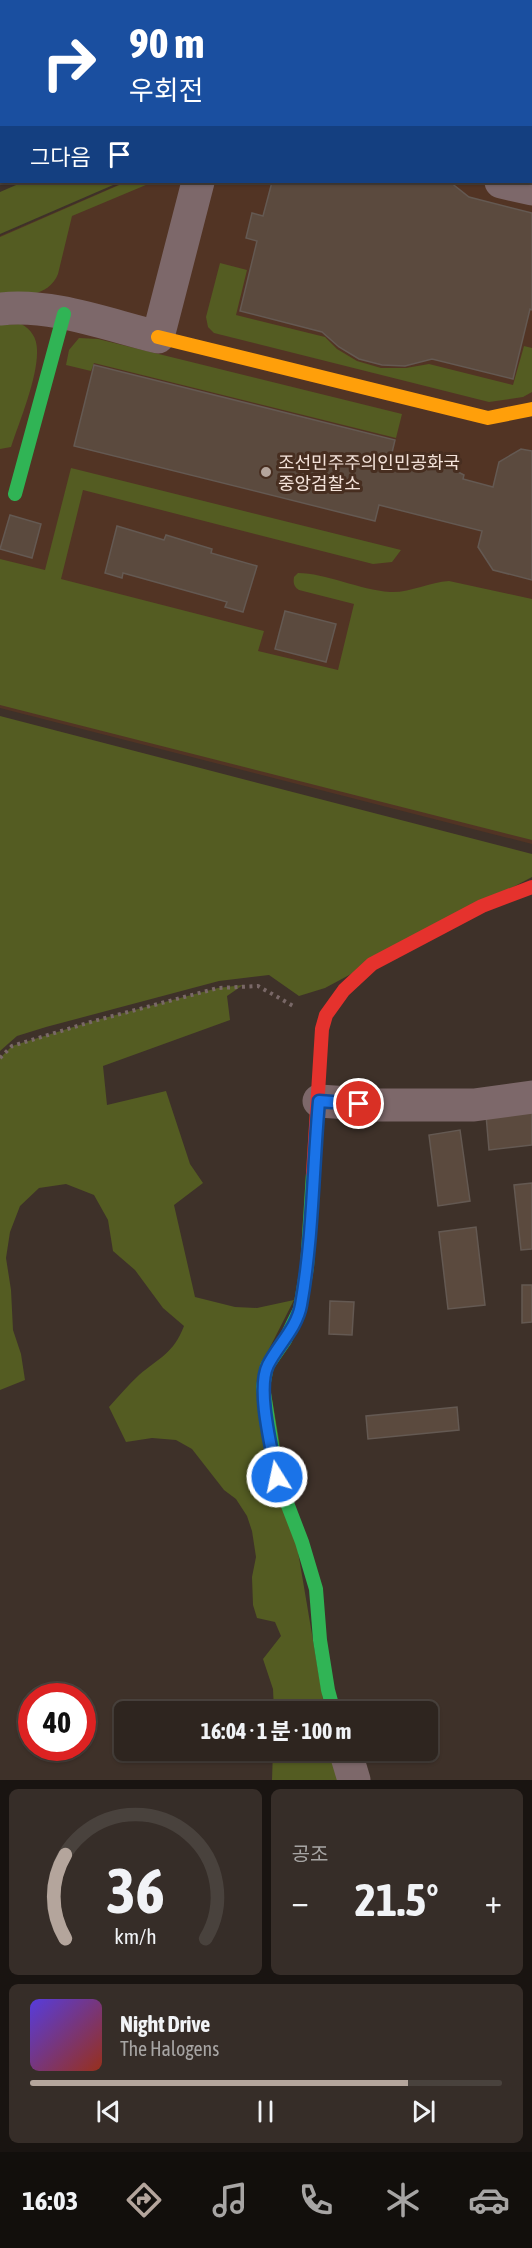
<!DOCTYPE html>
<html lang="ko">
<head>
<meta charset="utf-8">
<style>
	:root { --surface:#2e251f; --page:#362d28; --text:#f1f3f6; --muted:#a7a5a4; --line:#49423d; --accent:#b4a59c }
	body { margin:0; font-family:"Asap Condensed","Noto Sans KR",sans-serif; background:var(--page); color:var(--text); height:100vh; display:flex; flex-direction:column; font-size:22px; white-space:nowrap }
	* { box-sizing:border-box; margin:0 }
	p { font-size:20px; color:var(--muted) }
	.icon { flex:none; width:33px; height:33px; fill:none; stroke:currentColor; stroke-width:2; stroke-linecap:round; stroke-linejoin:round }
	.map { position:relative; height:1780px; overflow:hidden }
	.details { display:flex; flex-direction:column; gap:9px; padding:9px; background:#191411; flex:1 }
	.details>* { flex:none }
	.banner { position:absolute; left:0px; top:0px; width:532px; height:183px; box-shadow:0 2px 4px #0004,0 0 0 2px var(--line); background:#1a4fa0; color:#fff; overflow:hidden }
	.speed { position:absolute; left:18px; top:1683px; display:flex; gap:12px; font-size:30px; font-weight:700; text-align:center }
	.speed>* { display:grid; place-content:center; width:78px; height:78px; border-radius:50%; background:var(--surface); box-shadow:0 2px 4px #0004,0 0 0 2px var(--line); line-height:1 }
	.speed .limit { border:9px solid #d22; background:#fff; color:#111 }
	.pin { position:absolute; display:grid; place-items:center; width:51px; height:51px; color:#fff; margin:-26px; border:3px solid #fff; border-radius:50%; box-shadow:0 2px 6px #0007 }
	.me { position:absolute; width:66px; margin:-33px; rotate:350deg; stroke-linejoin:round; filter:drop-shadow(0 0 4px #0008) }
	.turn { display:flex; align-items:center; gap:21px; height:126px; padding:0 30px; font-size:27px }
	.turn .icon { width:78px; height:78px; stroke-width:2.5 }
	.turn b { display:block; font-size:42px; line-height:51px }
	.then { display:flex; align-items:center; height:57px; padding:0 30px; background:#0003; gap:12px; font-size:22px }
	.big { font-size:45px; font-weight:700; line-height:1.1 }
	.details .card { flex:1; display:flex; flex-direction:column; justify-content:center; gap:9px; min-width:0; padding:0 21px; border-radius:9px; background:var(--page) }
	.details .dial { align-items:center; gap:0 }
	.dial svg { height:156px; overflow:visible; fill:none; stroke:var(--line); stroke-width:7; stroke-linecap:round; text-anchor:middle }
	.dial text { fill:var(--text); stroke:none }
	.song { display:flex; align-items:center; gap:18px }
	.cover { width:72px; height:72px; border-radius:9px; background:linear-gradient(135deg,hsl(250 70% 55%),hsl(10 70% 35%)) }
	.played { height:6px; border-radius:3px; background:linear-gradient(90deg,var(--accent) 80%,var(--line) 80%) }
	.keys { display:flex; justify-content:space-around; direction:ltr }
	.heat { display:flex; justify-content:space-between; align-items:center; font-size:33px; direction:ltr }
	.details .tiles { flex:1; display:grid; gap:9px; grid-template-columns:1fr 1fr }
	.card:last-child { grid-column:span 2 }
	.trip { position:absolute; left:114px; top:1701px; width:324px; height:60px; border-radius:9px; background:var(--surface); box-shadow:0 2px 4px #0004,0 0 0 2px var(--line); font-weight:700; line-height:60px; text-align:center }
	.menu { display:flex; height:96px; justify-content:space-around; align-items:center; background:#120f0c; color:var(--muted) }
	.menu .icon { width:42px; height:42px }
	.menu .on { color:var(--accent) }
	.menu b { font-size:27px; color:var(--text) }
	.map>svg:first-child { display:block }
	.built { fill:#523424 }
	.green { fill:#545c22 }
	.building { fill:#5b4a3e; stroke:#645952; stroke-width:1.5 }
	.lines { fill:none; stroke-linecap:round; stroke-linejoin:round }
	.path { stroke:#796867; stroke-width:4; stroke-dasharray:3 4.5; stroke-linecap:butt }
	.street { stroke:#7d686a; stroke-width:33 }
	.fast { stroke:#30b455; stroke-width:14 }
	.slow { stroke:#ff9f0a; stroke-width:14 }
	.jam { stroke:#e5322d; stroke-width:14 }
	.route-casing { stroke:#114b97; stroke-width:15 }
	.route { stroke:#1a73e8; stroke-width:10 }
	.poi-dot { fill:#b4a59c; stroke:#472e20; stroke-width:2 }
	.labels { text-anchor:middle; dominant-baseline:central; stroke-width:6; stroke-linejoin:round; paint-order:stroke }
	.poi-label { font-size:18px; fill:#f4e3da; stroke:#472e20; text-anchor:start }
</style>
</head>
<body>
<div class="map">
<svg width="532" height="1780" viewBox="0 0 532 1780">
	<rect width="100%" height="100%" fill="#3e3129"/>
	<path class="built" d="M532 2V844L0 708V236L125 182H531Z"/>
	<path class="green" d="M23 182H120L0 234V192Z
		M126 182H153L72 216 58 274C48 298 22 295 0 297V237Z
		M220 263 247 270 236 315 325 337 337 349 357 361 381 368H406L429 364 513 385 524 346 532 348V392L523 397 489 402 214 333 208 327 206 317Z
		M21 324C31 329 37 338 37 350 38 377 20 420 11 447L0 449V325Z
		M79 338 98 339 402 414 396 438 94 363 91 371 66 365 69 350Z
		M71 468 401 550 392 562 373 564 83 490 61 579 264 631 258 651 338 670 354 604 299 590C294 587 293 583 294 577L298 573C325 573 360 590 390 592 410 593 429 582 449 581L532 599V840L0 705V559L45 570Z
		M0 716 532 854V877L325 988 299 996 269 975 219 981 46 1027 17 1036 0 1051Z
		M243 985 227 996 230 1020 103 1066 107 1105 166 1091 190 1164 203 1183 174 1205 195 1297 235 1307 257 1308 294 1300 265 1357 325 1711H274L273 1689 263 1659 281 1636 275 1622 257 1618 253 1605 252 1577 256 1557 252 1531 247 1516 236 1499 224 1490 192 1449 176 1440 152 1438 126 1442 109 1407C119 1396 128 1385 139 1375 160 1357 173 1354 184 1326L163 1308 135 1270 113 1251 108 1220 94 1195 66 1184 39 1188 20 1206 10 1232 6 1258 11 1290 13 1330 21 1354 25 1380 0 1390V1058L12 1046 93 1021 218 988Z
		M273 1750 333 1751 341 1780H272Z"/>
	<path class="building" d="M0 0H46V2H2V33Z
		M272 182H450L469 197 532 213V310L530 309 513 379 432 359 405 366 382 365 359 359 339 347 322 332 240 311 257 241 246 238 252 213 263 216Z
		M94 365 395 440 390 461 421 469 422 465H444L464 475 463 479 493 487 499 462 521 449 532 451V580L493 570 478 547 482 531 379 505 375 521 74 446Z
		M10 515 41 524 32 558 0 549Z
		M117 526 164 540 166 535 212 549 211 553 257 566 243 612 225 607 227 602 123 573 122 578 105 573Z
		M285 611 336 624 326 662 275 649Z
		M532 1110V1145L489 1150 486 1115Z
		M460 1130 470 1201 438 1206 429 1135Z
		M532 1183V1249L521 1250 514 1185Z
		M476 1227 485 1305 448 1309 439 1232Z
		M522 1285H532V1322L522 1323Z
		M330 1301 354 1302 352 1335 329 1334Z
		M457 1407 459 1430 368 1439 366 1416Z
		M388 1750H409L406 1759 387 1753Z"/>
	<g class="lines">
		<path class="path" d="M284 2 287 0
			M0 129H2
			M0 1058 12 1046 94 1021 218 988 258 986 295 1007"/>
		<path class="street" d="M371 2 375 0
			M531 30H532
			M0 166 2 165
			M501 182 532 189
			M0 309C52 303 108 325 158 337L198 182
			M319 1101 379 1105H474L532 1097
			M345 1750 354 1780"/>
		<path class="fast" d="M15 494 64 314
			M313 1173 307 1267 300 1309 285 1340 267 1366 263 1387 277 1477 302 1542 316 1589 320 1640 328 1690 334 1712"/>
		<path class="slow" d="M158 337 488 418 532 409"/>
		<path class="jam" d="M313 1173 322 1029 326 1015 344 990 372 964 482 906 532 887"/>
	</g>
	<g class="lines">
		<defs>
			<path id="route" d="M277 1477C272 1450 256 1389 268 1365 278 1345 297 1328 301 1305 313 1238 313 1168 319 1101L359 1104"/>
		</defs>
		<use href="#route" class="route-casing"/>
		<use href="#route" class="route"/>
	</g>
	<circle class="poi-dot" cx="266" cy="472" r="6"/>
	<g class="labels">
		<g class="poi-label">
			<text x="278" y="462">조선민주주의인민공화국<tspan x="278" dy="21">중앙검찰소</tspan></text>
		</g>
	</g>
</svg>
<div class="speed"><div class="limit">40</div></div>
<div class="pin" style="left:359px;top:1104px;background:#d93025"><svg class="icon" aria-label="arrive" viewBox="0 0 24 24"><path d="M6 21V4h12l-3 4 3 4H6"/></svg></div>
<svg class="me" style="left:277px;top:1477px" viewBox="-20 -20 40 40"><circle r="17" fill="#1a73e8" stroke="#fff" stroke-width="3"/><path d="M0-11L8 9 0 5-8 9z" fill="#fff"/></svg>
<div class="trip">16:04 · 1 분 · 100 m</div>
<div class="banner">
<div class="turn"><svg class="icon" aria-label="right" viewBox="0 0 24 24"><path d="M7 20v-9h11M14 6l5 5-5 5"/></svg><div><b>90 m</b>우회전</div></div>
<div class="then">그다음<svg class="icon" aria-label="arrive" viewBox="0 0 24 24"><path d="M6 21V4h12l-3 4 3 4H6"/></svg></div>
</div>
</div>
<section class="details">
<div class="tiles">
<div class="card dial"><svg viewBox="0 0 100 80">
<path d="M14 69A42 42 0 1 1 86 69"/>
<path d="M14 69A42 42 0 0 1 14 26" stroke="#b4a59c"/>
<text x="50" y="56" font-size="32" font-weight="700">36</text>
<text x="50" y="72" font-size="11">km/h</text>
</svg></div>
<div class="card"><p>공조</p>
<div class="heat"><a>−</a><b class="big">21.5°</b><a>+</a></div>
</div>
<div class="card">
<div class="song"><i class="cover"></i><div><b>Night Drive</b><p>The Halogens</p></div></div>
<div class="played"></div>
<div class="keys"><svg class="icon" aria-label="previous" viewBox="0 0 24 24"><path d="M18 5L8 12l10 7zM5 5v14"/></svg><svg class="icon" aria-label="pause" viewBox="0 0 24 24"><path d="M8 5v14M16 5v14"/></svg><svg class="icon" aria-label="next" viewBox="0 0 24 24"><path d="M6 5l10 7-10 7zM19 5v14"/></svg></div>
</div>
</div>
</section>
<nav class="menu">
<b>16:03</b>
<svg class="icon on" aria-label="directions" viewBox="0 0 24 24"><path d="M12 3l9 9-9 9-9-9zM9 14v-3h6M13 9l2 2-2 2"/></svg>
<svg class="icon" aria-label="music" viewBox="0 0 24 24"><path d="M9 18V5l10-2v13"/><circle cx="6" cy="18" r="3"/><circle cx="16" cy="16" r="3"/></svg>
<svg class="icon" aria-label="phone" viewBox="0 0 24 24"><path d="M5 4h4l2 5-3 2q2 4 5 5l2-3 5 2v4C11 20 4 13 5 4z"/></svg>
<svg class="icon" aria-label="climate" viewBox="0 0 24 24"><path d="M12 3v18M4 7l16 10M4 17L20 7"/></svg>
<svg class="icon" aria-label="car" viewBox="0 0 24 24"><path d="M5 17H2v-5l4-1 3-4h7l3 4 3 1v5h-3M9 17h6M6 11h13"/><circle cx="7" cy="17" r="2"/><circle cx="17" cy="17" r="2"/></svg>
</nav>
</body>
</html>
